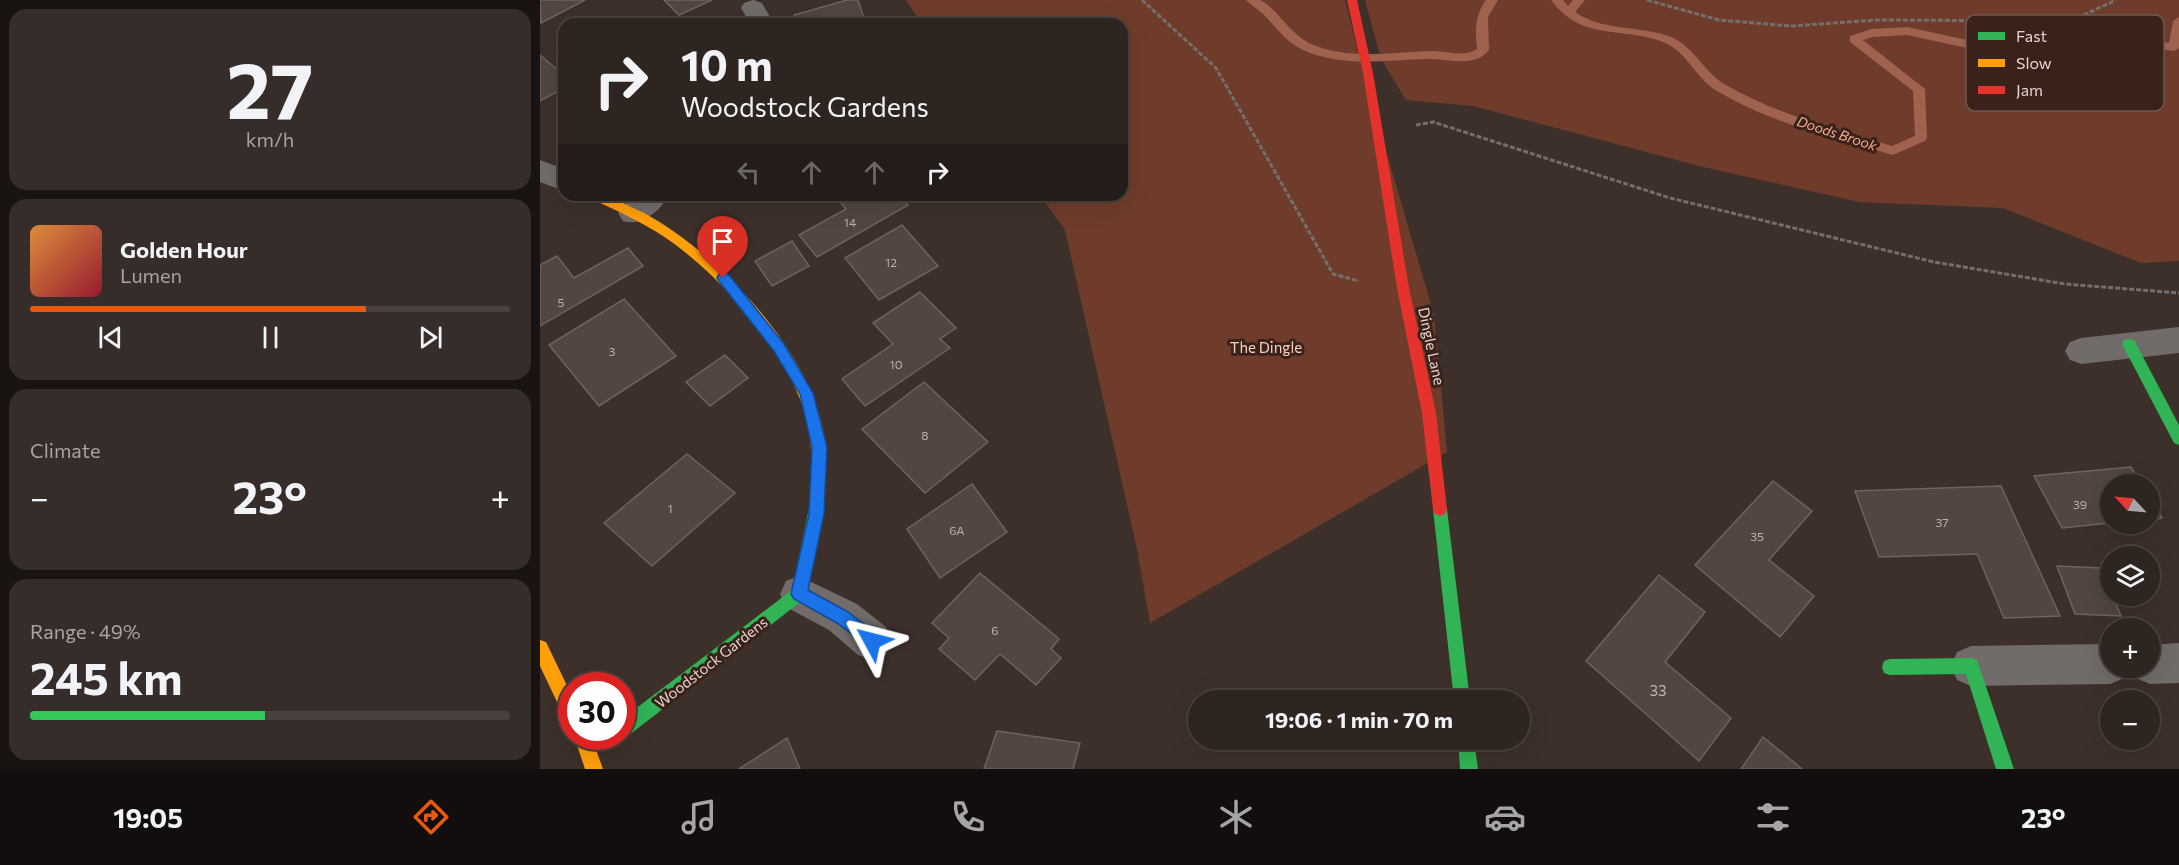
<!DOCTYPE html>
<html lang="en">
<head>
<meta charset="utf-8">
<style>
	:root { --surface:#2e2420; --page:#362c29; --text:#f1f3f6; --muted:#a7a4a5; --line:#49413e; --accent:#ea580c }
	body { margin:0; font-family:Commissioner,sans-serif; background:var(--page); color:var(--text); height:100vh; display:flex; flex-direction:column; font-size:22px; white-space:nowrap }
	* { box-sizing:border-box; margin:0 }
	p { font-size:20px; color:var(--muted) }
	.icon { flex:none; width:33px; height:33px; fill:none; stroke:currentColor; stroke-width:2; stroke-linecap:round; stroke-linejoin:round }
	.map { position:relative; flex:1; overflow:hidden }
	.drawer { display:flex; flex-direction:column; gap:9px; padding:9px; background:#191412; width:540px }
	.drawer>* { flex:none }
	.banner { position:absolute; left:18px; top:18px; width:570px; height:183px; border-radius:18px; box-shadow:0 6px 24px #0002,0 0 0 2px var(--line); background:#2e2420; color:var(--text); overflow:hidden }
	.needle { width:39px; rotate:296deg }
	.fabs { position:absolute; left:1560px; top:474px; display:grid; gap:12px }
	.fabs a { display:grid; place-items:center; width:60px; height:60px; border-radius:50%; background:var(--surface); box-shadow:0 6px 24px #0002,0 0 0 2px var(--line); font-size:30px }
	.speed { position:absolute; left:18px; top:672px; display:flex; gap:12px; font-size:30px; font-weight:700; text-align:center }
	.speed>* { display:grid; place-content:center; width:78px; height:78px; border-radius:50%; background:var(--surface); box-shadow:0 6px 24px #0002,0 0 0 2px var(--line); line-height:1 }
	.speed .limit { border:9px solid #d22; background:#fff; color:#111 }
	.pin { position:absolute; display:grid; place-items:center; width:51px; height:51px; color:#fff; margin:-62px -26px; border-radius:50% 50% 50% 0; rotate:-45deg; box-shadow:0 0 6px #0007 }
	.pin .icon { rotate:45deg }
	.me { position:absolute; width:66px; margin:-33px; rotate:308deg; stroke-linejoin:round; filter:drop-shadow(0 0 4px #0008) }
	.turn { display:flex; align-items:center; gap:21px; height:126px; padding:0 24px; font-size:27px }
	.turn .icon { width:78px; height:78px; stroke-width:2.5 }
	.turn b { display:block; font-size:42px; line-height:51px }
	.lanes { display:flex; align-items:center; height:57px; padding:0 24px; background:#0003; justify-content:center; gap:30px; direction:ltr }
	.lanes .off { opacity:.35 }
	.big { font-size:45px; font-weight:700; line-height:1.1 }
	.drawer .card { flex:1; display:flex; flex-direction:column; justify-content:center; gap:9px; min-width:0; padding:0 21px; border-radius:18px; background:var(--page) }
	.drawer .dial { align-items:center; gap:0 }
	.dial b { font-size:78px; line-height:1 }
	.song { display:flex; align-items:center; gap:18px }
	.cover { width:72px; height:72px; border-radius:9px; background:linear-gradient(135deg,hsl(30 70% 55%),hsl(350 70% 35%)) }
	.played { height:6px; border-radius:3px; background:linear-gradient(90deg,var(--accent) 70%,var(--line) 70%) }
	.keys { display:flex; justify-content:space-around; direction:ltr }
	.heat { display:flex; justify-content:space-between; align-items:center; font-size:33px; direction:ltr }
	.charge { height:9px; border-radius:4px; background:linear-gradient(90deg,#34c759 49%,var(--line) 0) }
	.trip { position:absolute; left:648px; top:690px; width:342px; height:60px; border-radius:30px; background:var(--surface); box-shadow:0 6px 24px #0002,0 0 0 2px var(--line); font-weight:700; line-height:60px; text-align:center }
	.tab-bar { display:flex; height:96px; justify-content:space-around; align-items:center; background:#120e0d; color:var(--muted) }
	.tab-bar .icon { width:42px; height:42px }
	.tab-bar .on { color:var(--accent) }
	.tab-bar b { font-size:27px; color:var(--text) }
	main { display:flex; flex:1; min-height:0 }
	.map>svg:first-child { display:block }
	.green { fill:#6f3c2b }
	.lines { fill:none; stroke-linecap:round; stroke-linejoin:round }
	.stream { fill:#9f624d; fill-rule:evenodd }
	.building { fill:#514641; stroke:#6e635e; stroke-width:1.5 }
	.path { stroke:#756e6c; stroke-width:3; stroke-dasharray:5 2; stroke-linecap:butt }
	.street { fill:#716c69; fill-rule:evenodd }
	.fast { fill:#30b455; fill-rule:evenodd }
	.slow { fill:#ff9f0a; fill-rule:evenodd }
	.jam { fill:#e5322d; fill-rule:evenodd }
	.route { fill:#1a73e8; stroke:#114b97; stroke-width:1.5 }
	.labels { text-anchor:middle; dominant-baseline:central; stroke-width:6; stroke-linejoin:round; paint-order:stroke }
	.number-label { font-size:12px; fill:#c0b0ac }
	.far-water-label { font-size:14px; font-style:italic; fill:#f7aa90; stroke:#3a221a }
	.street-label { font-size:15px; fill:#e5d4cf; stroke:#3a221a }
	.park-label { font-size:15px; fill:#f6cec1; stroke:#3a221a }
	.near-number-label { font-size:15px; fill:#c0b0ac }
	.key { fill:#3a221a; stroke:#6d5750; stroke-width:1.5 }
	.key-label { font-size:16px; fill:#e5d4cf }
</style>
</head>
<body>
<main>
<section class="drawer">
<div class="card dial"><b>27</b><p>km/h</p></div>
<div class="card">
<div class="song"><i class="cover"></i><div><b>Golden Hour</b><p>Lumen</p></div></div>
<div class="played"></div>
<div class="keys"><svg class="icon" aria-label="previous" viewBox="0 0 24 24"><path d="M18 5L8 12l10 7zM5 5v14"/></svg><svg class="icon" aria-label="pause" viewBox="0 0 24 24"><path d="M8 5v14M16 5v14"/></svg><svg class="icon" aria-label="next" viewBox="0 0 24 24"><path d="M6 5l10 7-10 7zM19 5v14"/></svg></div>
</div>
<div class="card"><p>Climate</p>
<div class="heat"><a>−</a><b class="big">23°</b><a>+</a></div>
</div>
<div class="card"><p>Range · 49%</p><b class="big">245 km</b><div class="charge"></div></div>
</section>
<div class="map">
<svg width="1639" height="769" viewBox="0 0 1639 769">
	<rect width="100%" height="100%" fill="#3d302b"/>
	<path class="green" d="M366 0H805L824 75 894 315 907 452 610 623 597 549 525 230 500 195H582V24H382Z
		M825 0H1639V261L1601 263 1463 208 1319 202 1163 167 933 106 866 100 841 59Z"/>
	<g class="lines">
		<path class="stream" d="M706 0C711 0 717 0 720 0 735 6 750 34 769 43 807 61 851 52 892 51 908 51 923 58 937 49 935 30 935 15 946 0H958L948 17 949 50C934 69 908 58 888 59 845 60 801 68 761 49 745 41 736 27 724 15 718 9 712 6 706 0Z
			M1011 0H1023L1028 6 1033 0H1045L1035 12C1064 32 1100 25 1131 37 1155 47 1164 73 1186 85 1238 115 1295 129 1352 146L1375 136 1373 91 1310 42V36L1332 29 1367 27 1455 46 1543 47 1577 35 1629 43 1633 21 1639 17V48L1634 51 1578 43 1544 55 1455 54 1367 35 1333 37 1323 40 1385 89 1387 138 1385 141 1353 155C1293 138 1231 123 1177 91 1155 78 1147 51 1123 42 1081 26 1042 42 1011 0Z"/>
	</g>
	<path class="building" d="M0 0H45L1 23Z
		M124 0H172L139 15Z
		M307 0H318L326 24H257L254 15Z
		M0 55 24 75V88L0 101Z
		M294 195H359L368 205 277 257 259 235 306 209Z
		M362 225 398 266 339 300 305 258Z
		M252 241 269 266 232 286 215 261Z
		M88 248 103 266 0 326V265L17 256 34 278Z
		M380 292 416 328 400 339 410 348 325 406 302 379 353 344 333 323Z
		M84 299 136 356 59 406 9 345Z
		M185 355 208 378 170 406 146 382Z
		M384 382 448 442 385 493 322 429Z
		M147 454 195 493 112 566 64 523Z
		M1591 467 1601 484H1570V523L1522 528 1494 476Z
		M1233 481 1272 511 1229 560 1274 596 1240 637 1155 565Z
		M432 484 467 532 400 578 367 529Z
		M1461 486 1520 616 1464 618 1437 554 1339 557 1315 491Z
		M1610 498 1622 518 1610 520Z
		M1517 566 1561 568 1581 616 1535 614Z
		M440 573 519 639 511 649 521 658 496 685 460 654 435 680 399 649 409 638 392 623Z
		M1119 575 1165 612 1125 662 1191 718 1159 761 1046 661Z
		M457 731 540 743 533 769H444Z
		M1223 737 1262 769H1201Z
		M247 738 260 769H199Z"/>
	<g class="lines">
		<path class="path" d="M602 0 676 68 793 274 819 281
			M1107 0 1179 20 1251 26 1337 20 1531 21 1576 0
			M876 125 893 122 1130 198 1394 262 1525 284 1639 293"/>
		<path class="street" d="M213 0 222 3 234 24H210L201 8 204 3Z
			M0 160 24 169V191L0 182Z
			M96 195H129C120 211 102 227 83 221L78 213 83 205Z
			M1639 327V353L1541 364 1530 360 1525 351 1530 342 1541 338Z
			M259 576 317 604 346 627 351 641 346 655 332 660 318 655 289 630 246 607 240 594 246 581Z
			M1639 643V683L1610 684 1596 678 1592 668H1610V645Z
			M1570 644V668H1588L1584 678 1570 684 1431 686 1417 680 1411 666 1417 652 1431 646Z"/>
		<path class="fast" d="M1589 339 1594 340 1639 425V445L1634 443 1582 344 1584 340Z
			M276 501 281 503 283 508 264 599 88 736 82 738 78 736H82V719L252 590 269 508 271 503Z
			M900 502 905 504 907 509 930 700H914L893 509 895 504Z
			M1431 658 1437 660 1439 666 1474 769H1456L1426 674 1350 675 1344 673 1342 667 1344 661 1350 659Z
			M918 740H934L938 769H920Z"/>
		<path class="slow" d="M48 195C69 195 85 204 104 213 175 251 261 342 281 421 289 450 285 479 283 508L281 513 276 515 271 513 269 508C271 479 274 450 267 421 251 354 180 274 123 236 100 221 75 210 50 198Z
			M0 640 6 642 32 696V723L26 721 0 666Z
			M34 736H51L63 769H45Z"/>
		<path class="jam" d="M807 0H817L833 73 869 288 896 413 907 509 905 514 900 516 895 514 893 509 882 413 857 288 823 73Z"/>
	</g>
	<path class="route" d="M183 273 188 274 244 344 273 393 287 447 284 514 268 590 308 612 338 635 340 641 338 646 332 649 297 623 254 599 251 594 269 514 272 447 260 394 234 351 179 281 177 278 179 274Z"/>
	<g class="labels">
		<g class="number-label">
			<text x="310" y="222">14</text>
			<text x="351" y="262">12</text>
			<text x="21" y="302">5</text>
			<text x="72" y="351">3</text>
			<text x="356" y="364">10</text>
			<text x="385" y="435">8</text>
			<text x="1540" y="504">39</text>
			<text x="130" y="508">1</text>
			<text x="1402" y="522">37</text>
			<text x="417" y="530">6A</text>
			<text x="1217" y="536">35</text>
			<text x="455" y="630">6</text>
		</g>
		<g class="far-water-label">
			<text transform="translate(1297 133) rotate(18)">Doods Brook</text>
		</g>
		<g class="street-label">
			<text transform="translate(892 346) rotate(78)">Dingle Lane</text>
			<text transform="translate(171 662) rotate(-38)">Woodstock Gardens</text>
		</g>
		<g class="park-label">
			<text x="726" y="347">The Dingle</text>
		</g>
		<g class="near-number-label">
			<text x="1118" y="690">33</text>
		</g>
	</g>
	<rect x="1426" y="15" width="198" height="96" rx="9" class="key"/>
	<rect x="1438" y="32" width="27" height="8" fill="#30b455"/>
	<rect x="1438" y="59" width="27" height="8" fill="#ff9f0a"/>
	<rect x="1438" y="86" width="27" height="8" fill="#e5322d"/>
	<g class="key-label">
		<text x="1476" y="42">Fast</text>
		<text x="1476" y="69">Slow</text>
		<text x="1476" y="96">Jam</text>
	</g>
</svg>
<div class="fabs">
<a><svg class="needle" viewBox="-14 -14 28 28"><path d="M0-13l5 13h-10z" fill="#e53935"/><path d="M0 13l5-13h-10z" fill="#a7a4a5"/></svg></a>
<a><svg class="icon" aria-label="layers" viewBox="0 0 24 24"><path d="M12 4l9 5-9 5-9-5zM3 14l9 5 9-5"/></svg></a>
<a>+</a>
<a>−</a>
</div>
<div class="speed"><div class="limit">30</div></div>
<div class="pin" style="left:183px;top:278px;background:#d93025"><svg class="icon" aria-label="arrive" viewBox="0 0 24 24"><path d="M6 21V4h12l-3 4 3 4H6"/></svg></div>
<svg class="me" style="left:332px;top:641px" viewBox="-20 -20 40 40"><path d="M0-17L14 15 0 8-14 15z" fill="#1a73e8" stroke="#fff" stroke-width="4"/></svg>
<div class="trip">19:06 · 1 min · 70 m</div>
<div class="banner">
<div class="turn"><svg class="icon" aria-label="right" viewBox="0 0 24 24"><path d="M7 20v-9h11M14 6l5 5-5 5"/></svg><div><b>10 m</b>Woodstock Gardens</div></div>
<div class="lanes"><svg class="icon off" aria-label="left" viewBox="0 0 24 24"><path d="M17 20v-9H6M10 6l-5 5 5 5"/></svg><svg class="icon off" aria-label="ahead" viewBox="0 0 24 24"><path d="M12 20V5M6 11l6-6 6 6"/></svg><svg class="icon off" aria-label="ahead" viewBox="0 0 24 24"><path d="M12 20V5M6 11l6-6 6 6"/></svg><svg class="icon" aria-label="right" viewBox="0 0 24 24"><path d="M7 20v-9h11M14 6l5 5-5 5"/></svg></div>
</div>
</div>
</main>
<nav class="tab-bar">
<b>19:05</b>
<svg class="icon on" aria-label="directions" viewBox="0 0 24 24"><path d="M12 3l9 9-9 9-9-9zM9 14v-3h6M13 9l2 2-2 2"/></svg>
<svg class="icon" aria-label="music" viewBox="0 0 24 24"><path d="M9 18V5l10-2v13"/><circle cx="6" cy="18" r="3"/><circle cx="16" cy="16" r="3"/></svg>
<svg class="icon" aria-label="phone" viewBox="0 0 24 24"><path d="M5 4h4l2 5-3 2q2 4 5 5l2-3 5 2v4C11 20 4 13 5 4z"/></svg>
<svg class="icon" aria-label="climate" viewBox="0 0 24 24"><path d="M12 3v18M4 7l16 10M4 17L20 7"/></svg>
<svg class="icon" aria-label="car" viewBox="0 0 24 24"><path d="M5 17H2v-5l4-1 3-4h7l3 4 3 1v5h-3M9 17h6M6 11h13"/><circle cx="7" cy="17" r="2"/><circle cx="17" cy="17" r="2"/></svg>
<svg class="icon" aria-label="filters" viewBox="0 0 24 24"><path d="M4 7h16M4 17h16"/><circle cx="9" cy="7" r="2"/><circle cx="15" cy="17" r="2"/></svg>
<b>23°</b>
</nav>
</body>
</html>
